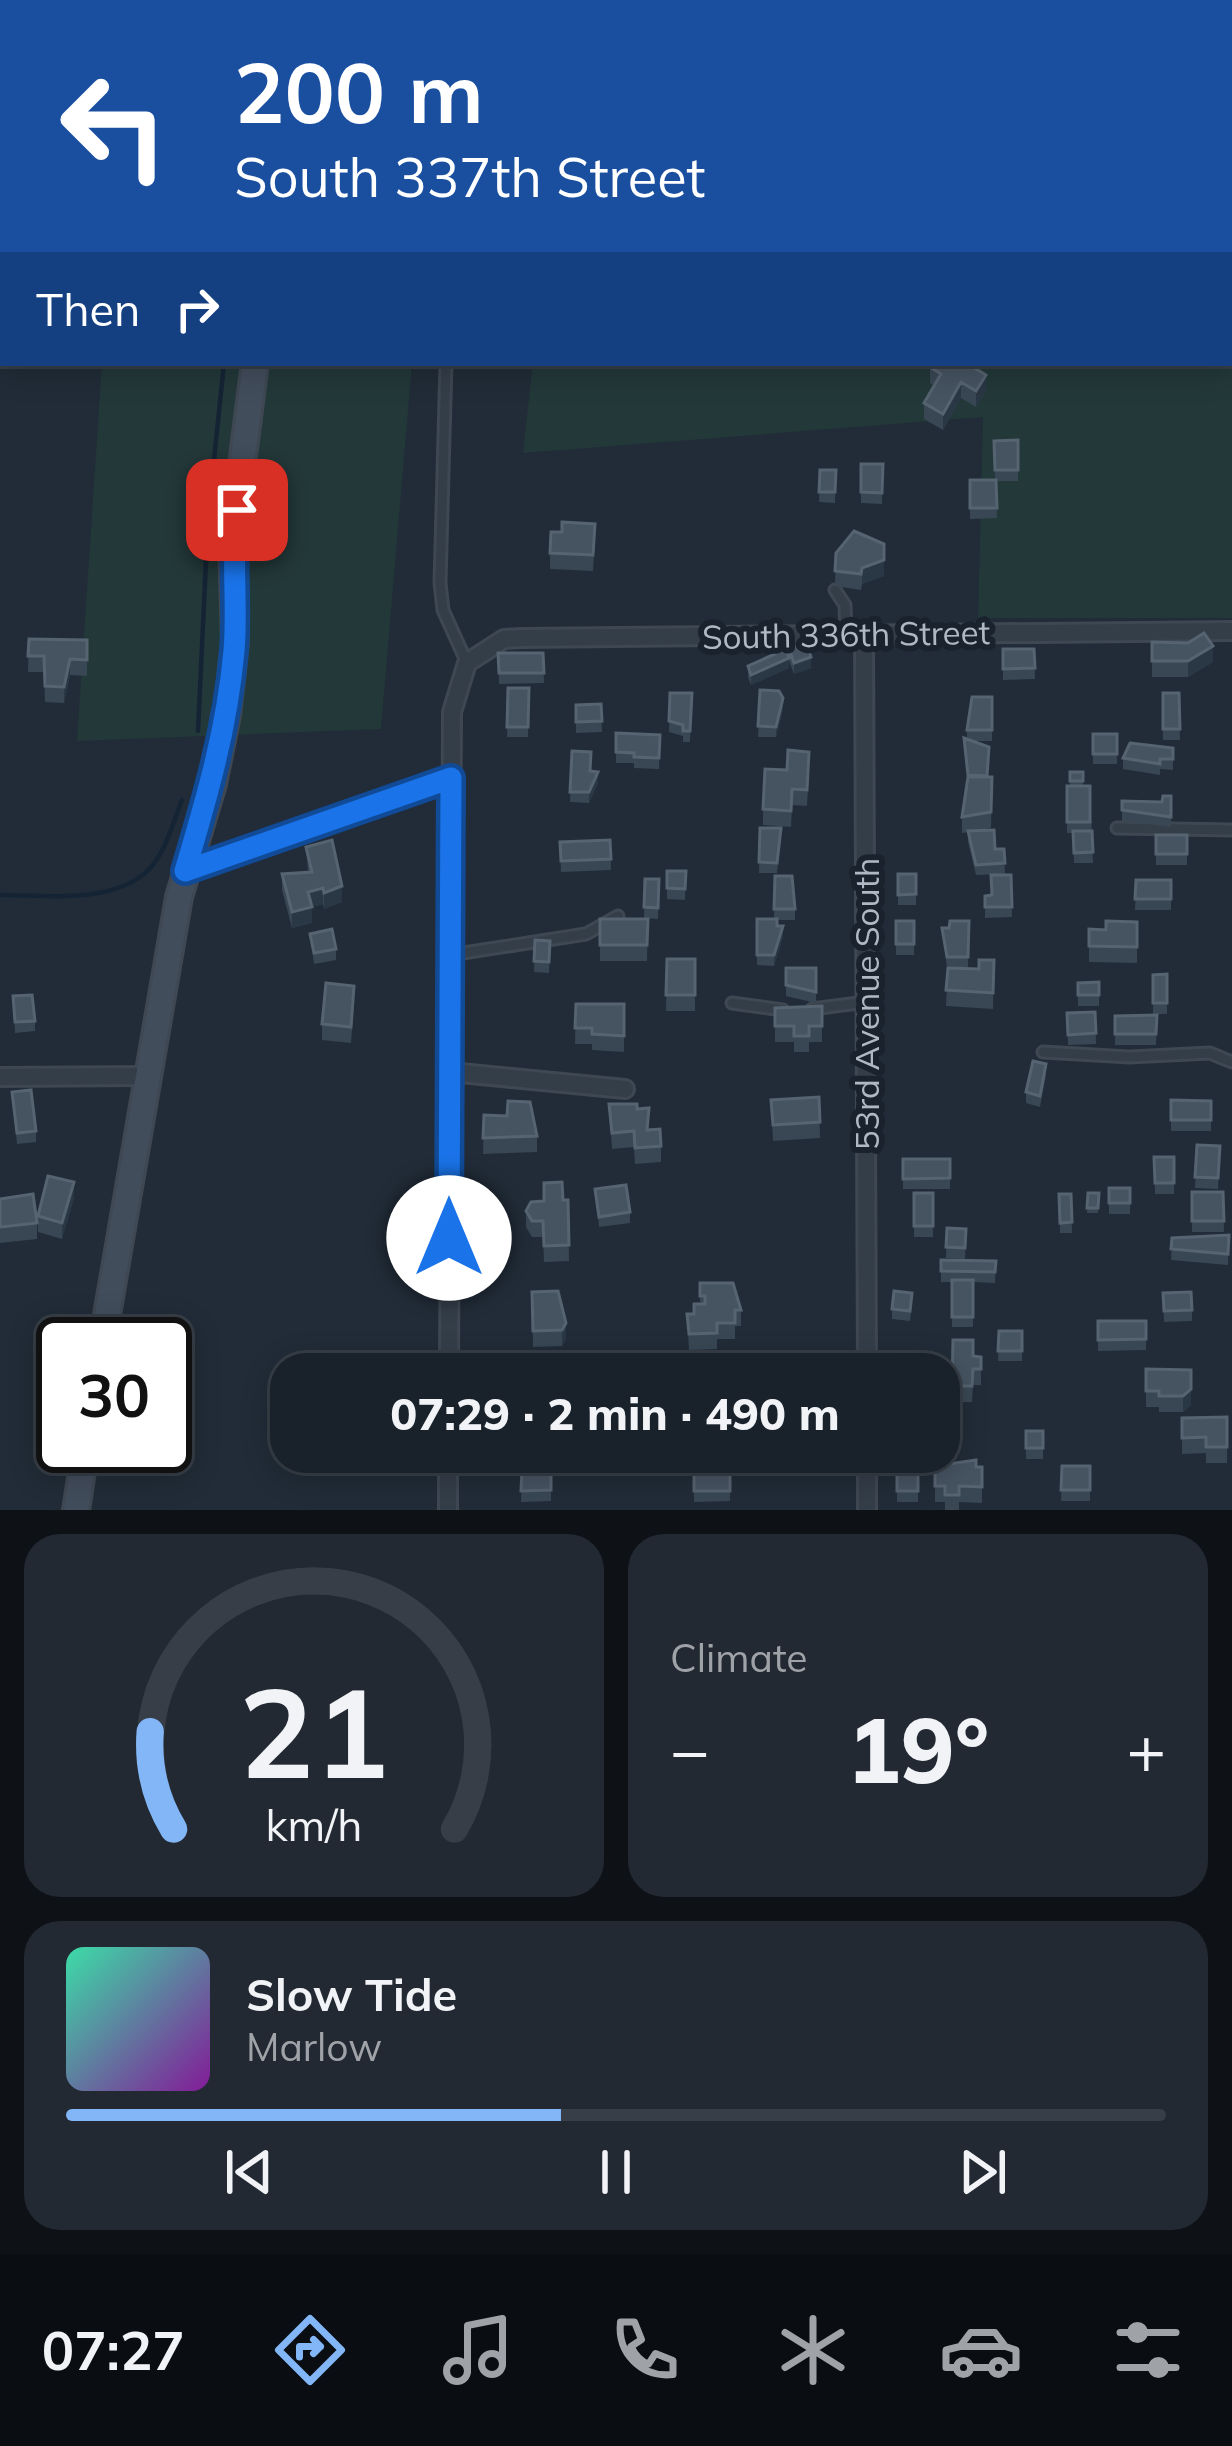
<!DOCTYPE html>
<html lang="en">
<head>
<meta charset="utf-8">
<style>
	:root { --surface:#19212a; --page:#222932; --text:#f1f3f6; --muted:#9fa3a8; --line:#373e47; --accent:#82b6f7 }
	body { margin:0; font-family:Mulish,sans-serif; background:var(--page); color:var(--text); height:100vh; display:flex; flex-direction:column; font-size:45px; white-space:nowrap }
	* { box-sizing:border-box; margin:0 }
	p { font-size:39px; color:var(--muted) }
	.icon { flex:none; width:66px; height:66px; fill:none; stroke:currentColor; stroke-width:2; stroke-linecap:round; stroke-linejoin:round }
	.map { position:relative; height:1510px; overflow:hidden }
	.details { display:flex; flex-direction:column; gap:24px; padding:24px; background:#0e1217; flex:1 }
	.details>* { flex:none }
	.top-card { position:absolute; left:0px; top:0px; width:1233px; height:366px; box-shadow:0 6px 30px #0003,0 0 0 3px var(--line); background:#1a4fa0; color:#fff; overflow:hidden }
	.speed { position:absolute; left:36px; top:1317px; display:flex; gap:24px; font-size:60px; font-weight:700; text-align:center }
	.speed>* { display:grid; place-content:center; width:156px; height:156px; border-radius:50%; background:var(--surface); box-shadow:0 6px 30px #0003,0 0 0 3px var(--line); line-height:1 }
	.speed .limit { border:6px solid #111; border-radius:18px; background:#fff; color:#111 }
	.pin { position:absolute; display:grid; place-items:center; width:102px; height:102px; color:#fff; margin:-51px; border-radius:24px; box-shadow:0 6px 18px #0006 }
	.me { position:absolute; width:132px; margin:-66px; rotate:0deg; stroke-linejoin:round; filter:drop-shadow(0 0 9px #0008) }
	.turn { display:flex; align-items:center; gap:42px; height:252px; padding:0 36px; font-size:54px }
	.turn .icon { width:156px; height:156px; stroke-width:2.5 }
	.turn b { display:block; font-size:84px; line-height:102px }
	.then { display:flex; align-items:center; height:114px; padding:0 36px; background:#0003; gap:24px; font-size:45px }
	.big { font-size:90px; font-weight:800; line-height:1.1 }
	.details .widget { flex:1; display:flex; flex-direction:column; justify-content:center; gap:18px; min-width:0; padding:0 42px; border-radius:36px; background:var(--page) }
	.details .dial { align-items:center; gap:0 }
	.dial svg { height:312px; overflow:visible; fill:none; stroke:var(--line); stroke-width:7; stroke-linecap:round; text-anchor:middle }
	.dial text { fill:var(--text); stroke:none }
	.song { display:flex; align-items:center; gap:36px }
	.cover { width:144px; height:144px; border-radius:18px; background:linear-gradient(135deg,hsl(160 70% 55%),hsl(290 70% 35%)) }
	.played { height:12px; border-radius:6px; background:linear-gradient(90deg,var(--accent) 45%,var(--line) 45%) }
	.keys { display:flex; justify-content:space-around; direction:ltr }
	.heat { display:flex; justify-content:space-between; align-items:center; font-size:66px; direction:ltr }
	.details .tiles { flex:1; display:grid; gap:24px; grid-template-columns:1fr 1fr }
	.widget:last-child { grid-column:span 2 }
	.trip { position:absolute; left:270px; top:1353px; width:690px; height:120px; border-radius:36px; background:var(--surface); box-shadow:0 6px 30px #0003,0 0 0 3px var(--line); font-weight:800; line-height:120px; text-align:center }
	.dock { display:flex; height:192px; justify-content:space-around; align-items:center; background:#0a0d11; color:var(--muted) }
	.dock .icon { width:84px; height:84px }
	.dock .selected { color:var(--accent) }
	.dock b { font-size:54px; color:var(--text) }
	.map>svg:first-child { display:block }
	.green { fill:#233839 }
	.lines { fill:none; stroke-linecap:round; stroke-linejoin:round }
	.stream { stroke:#152435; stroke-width:4.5 }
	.lane-casing { stroke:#3e4752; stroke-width:15 }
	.street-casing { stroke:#3e4752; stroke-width:22 }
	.secondary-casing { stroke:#3e4752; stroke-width:30 }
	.lane { stroke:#343e49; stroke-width:9 }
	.street { stroke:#343e49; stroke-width:16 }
	.secondary { stroke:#424d5c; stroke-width:24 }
	.wall { fill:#394754 }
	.shaded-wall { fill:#2a3744 }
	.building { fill:#465361; stroke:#566370; stroke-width:3 }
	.route-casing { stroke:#114b97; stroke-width:30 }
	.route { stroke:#1a73e8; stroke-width:21 }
	.labels { text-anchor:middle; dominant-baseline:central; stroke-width:12; stroke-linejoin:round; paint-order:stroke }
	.street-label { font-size:33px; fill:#afb9c5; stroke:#1a232d }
</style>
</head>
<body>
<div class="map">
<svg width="1232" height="1510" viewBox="0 0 1232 1510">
	<rect width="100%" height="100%" fill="#212c38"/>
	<path class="green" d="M0 0H1232V618H978L983 417 523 453 533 363H1230V3H3V32Z
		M102 363H412L381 729 77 741Z"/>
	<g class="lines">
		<path class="stream" d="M262 3 263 0
			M198 731 208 518 224 363
			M0 895C46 895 124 906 155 862 168 844 174 820 182 800"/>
		<defs>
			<path id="lane" d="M0 165 3 164
				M446 363 440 583 443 610 467 663
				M835 590 845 605 846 634
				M1117 828 1232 830
				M450 955 586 934 618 916
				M732 1003 783 1010
				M812 1009 866 1002
				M1043 1052 1129 1057 1210 1053 1232 1062"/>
			<path id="street" d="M864 634 867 1374
				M185 871 451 778
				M450 1072 625 1089
				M0 1077 144 1076
				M449 1374 452 712 467 663 504 639 522 638 1232 631
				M867 1452V1510
				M448 1510V1452"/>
			<path id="secondary" d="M306 3 307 0
				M102 1344 179 897 213 784 227 715 235 643 232 542 255 363
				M76 1510 86 1446"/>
		</defs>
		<use href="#lane" class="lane-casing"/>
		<use href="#street" class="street-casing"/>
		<use href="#secondary" class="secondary-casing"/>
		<use href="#lane" class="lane"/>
		<use href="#street" class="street"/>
		<use href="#secondary" class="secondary"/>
	</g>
	<path class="wall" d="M930 367 986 391 976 407 961 398 943 430 924 419V403L934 386 930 383Z
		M1018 440V481H996L997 518 970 519V480H995L994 441Z
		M861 464H883L882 504 861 503Z
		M820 470H836L835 503 819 502Z
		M595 540 593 571 550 569V553Z
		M884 544V576L862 584 861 590 835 586 836 553Z
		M29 639 87 640V676L70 675 64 703 45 702 44 672H28Z
		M1152 642 1213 662 1188 677H1152Z
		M789 649 811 668 794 674 789 661V668L751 685 748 677V666L789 656Z
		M1003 649H1034L1035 679 1003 680Z
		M498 653H543L544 683 499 684Z
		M508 688H529L528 737H507Z
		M760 690 783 709 776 737H758Z
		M670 693H692L690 742H683V736L669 732Z
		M1163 693H1179L1180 740H1163Z
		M992 697V741H972L988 777H992L991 828 974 831 995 849H1004L1005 874 976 875 968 842V832L962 833V817L967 778 964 738 967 739V730Z
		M601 704 602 732 576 733V705Z
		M616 733 660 735 659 769 634 768V763H616Z
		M1093 734H1117V764H1093Z
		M1173 748V770L1160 769V775L1123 769V758Z
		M572 751 598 783 589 803 570 802Z
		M809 768 807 806 792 805 791 827 763 825V809L787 770Z
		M1070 772H1083V786H1090L1093 863H1074L1073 833H1067V786H1070Z
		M1171 796V827L1122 821V801L1162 802Z
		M760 828 781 838 777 873H759Z
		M1156 835H1187V865H1156Z
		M610 840 611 870 561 872 560 842Z
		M306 847 342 902 324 909 323 904 312 907V923L292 928 282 890V874L308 872Z
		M667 871H686L685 900 667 899Z
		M898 874H916V905H898Z
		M1011 875 1012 917 985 918V896L991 895Z
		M775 876 795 909V920H777V926L783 937 774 966 757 965V919H774Z
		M645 879H659L658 919 644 918Z
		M1136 880H1171V910H1135Z
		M600 919H648L647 961H600Z
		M896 921H914V955H896Z
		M969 921 968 968H947L942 928H949Z
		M1137 922V963L1089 962V929L1106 930Z
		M310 934 336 949V960L314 964Z
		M535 940 550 941 549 973 534 972Z
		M667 959H695V1011H666Z
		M994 960 993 1009 946 1006 948 968 979 969Z
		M816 968V1003L786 996V985Z
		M1167 974V1014H1153V975Z
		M1099 982V1006H1078V983Z
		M13 996 35 1021V1031L15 1033Z
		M354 1002 351 1043 322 1040V1024Z
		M576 1004H624V1052L592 1050V1044H575Z
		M822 1006V1042H809V1052H794V1042H775V1008Z
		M1095 1012 1096 1044 1068 1045 1067 1013Z
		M1157 1015 1156 1045H1115V1016Z
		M1046 1075 1040 1107 1026 1103V1092Z
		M12 1092 36 1131V1142L17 1144Z
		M819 1097 820 1138 773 1141 771 1100Z
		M1171 1100 1211 1101V1131H1171Z
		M609 1104 637 1109 648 1129 661 1146V1162L635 1164 634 1147 612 1149Z
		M484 1115 537 1136V1152L483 1154Z
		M1197 1145 1220 1146 1218 1189 1195 1188Z
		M1154 1157H1174V1194H1155Z
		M903 1159H950V1189H903Z
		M1109 1188H1130V1214H1109Z
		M595 1189 630 1212V1223L599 1227Z
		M1192 1192H1223L1224 1232H1192Z
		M914 1193H933V1237H914Z
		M1088 1193H1099L1098 1213H1087Z
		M1059 1194H1071L1072 1233H1060Z
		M74 1198 62 1239 38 1232V1216Z
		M0 1199 37 1223V1239L0 1243Z
		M563 1200H568L569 1261 544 1262 543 1237H532L526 1227V1211Z
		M947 1228 966 1229 965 1259 946 1258Z
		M1229 1235 1228 1265 1171 1260 1172 1238Z
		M941 1260 996 1261 995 1283 973 1282V1327H952V1282H941Z
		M700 1283 741 1310V1326H735V1339H717V1349L689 1350 687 1314H694L700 1304Z
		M558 1291 566 1339 562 1346 533 1347 532 1292Z
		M1163 1293 1192 1310V1321L1164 1322Z
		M912 1304 910 1321 892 1319V1309Z
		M1098 1321H1146V1350L1098 1351Z
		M999 1331H1022V1361H998Z
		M953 1340 973 1356 981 1357V1385H973L972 1402H952Z
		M1146 1369 1191 1370V1405L1183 1412H1159V1407H1146Z
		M1227 1417V1463H1206V1453L1182 1454V1418Z
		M1026 1431H1043V1459H1026Z
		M568 1452H602L600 1465 568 1461Z
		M733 1452H755V1467L733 1468Z
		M894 1452H924V1461H894Z
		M897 1464H918V1502H897Z
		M935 1466 982 1467V1503L959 1502V1510H945V1502H935Z
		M1062 1466H1090V1501H1061Z
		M522 1469 551 1470V1501L521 1502Z
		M730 1472V1501L694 1502V1473Z"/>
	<path class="shaded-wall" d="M986 375V391L976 407V391Z
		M961 382V398L943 430V414Z
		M884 560V576L862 584V568Z
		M1213 646V662L1188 677V661Z
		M811 657V668L794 674V663Z
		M789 658V668L751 685V675Z
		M70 659V675L64 703V687Z
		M783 698V709L776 737V727Z
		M598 772V783L589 803V792Z
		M342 886V902L324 909V893Z
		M323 888V904L308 908V892Z
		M312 907V923L292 928V912Z
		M783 926V937L774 966V955Z
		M74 1182V1198L62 1239V1223Z
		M566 1323V1339L562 1346V1330Z
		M1191 1389V1405L1183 1412V1396Z"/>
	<path class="building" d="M932 363H966L986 375 976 391 961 382 943 414 924 403 941 374 930 367Z
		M1018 440V470H995L994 441Z
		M861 464H883L882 493 861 492Z
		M820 470H836L835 492H819Z
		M970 480H996L997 508H970Z
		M562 522 595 524 593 555 550 553 551 532H562Z
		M854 531 884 544V560L862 568 861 574 835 571 836 553Z
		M1204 633 1213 646 1188 661H1152V642L1188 643Z
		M29 639 87 640V660L70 659 64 687 45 686 44 656H28Z
		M806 642 811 657 794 663 789 649Z
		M786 649 789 658 751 675 748 666Z
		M1003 649H1034L1035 668 1003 669Z
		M498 653H543L544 673H499Z
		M508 688H529L528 727H507Z
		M760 690 779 691 783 698 776 727 758 726Z
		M670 693H692L690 731H683V725L669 721Z
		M1163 693H1179L1180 729H1163Z
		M972 697H992V730H967Z
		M601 704 602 721 576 722V705Z
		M616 733 660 735 659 758 634 757V753L616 752Z
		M1093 734H1117V754H1093Z
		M964 738 989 747 987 776 968 775Z
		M1130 743 1173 748V759H1160V764L1123 758Z
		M788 750 809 752 807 790 792 789 791 811 763 809 765 769 787 770Z
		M572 751 591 752 590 771 598 772 589 792H570Z
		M1070 772H1083V781H1070Z
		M968 777H992L991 812 962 817Z
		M1067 786H1090V822H1067Z
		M1163 796H1171V817L1122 810V801L1162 802Z
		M760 828H781L777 863 759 862Z
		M994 830 995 849H1004L1005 863 976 865 968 831Z
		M1073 831H1092L1093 852 1074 853Z
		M1156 835H1187V854H1156Z
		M332 840 342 886 324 893 323 888 308 892 312 907 292 912 282 874 312 872 306 847Z
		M610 840 611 859 561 861 560 842Z
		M667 871H686L685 889 667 888Z
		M898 874H916V894L898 895Z
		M991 875H1011L1012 907H985V896L992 895Z
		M775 876H792L795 909H774Z
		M645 879H659L658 908 644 907Z
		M1136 880H1171V899H1135Z
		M600 919H648L647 945H600Z
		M757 919H777V926H783L774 955H757Z
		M896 921H914V944H896Z
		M950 921H969L968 957H947L942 928H949Z
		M1106 921 1137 922V947L1089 946V929L1106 930Z
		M332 929 336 949 314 953 310 934Z
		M535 940 550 941 549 962 534 961Z
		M667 959H695V995H666Z
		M979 960H994L993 993 946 990 948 968 979 969Z
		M786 968H816V992L786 985Z
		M1167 974V1003H1153V975Z
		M1099 982V995H1078V983Z
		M326 983 354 986 351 1027 322 1024Z
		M32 995 35 1021 15 1022 13 996Z
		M576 1004H624V1036L592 1034V1028H575Z
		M822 1006V1026H809V1036H794V1026H775V1008Z
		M1095 1012 1096 1033 1068 1035 1067 1013Z
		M1157 1015 1156 1034H1115V1016Z
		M1033 1061 1046 1064 1040 1096 1026 1092Z
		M31 1090 36 1131 17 1133 12 1092Z
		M819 1097 820 1122 773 1125 771 1100Z
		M1171 1100 1211 1101V1120H1171Z
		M508 1101 530 1102 537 1136 483 1138 484 1115 507 1116Z
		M609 1104H637V1109L649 1108 647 1130 660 1129 661 1146 635 1148 634 1131 612 1133Z
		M1197 1145 1220 1146 1218 1178 1195 1177Z
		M1154 1157H1174V1183H1155Z
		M903 1159H950V1178L903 1179Z
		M48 1176 74 1182 62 1223 38 1216Z
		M562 1182 563 1200H568L569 1245 544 1246 543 1221H532L526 1211 531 1202 544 1201V1183Z
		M626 1185 630 1212 599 1217 595 1189Z
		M1109 1188H1130V1203H1109Z
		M1192 1192H1223L1224 1221H1192Z
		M914 1193H933V1226H914Z
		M1088 1193H1099L1098 1208H1087Z
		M33 1194 37 1223 0 1227V1199Z
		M1059 1194H1071L1072 1222 1060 1223Z
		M947 1228 966 1229 965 1248 946 1247Z
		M1229 1235 1228 1254 1171 1249 1172 1238Z
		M941 1260 996 1261 995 1272 941 1271Z
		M952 1280H973V1317H952Z
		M700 1283H733L741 1310H735V1323H717V1333L689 1334 687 1314H694V1304H705V1296H700Z
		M558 1291 566 1323 562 1330 533 1331 532 1292Z
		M894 1291 912 1293 910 1311 892 1309Z
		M1191 1292 1192 1310 1164 1311 1163 1293Z
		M1098 1321H1146V1339L1098 1340Z
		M999 1331H1022V1351H998Z
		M953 1340H973V1356L981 1357V1369H973L972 1386H952Z
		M1146 1369 1191 1370V1389L1183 1396H1159V1391H1146Z
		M781 1371H799V1374H781Z
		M1227 1417V1447H1206V1437L1182 1438V1418Z
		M1026 1431H1043V1448H1026Z
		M733 1452H755V1456L733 1457Z
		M976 1460V1467H982V1487L959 1486V1495H945V1486H935V1466Z
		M897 1464H918V1491H897Z
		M1062 1466H1090V1490H1061Z
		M522 1469 551 1470V1490L521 1491Z
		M730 1472V1491H694V1473Z"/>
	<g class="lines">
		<defs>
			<path id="route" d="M237 510C231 557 238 604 234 651 227 729 207 797 185 871L451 778 449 1238"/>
		</defs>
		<use href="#route" class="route-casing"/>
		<use href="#route" class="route"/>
	</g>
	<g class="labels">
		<g class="street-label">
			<text transform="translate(846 634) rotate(-1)">South 336th Street</text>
			<text transform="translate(866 1004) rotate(-90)">53rd Avenue South</text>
		</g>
	</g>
</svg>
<div class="speed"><div class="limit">30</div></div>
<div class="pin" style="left:237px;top:510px;background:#d93025"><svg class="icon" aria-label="arrive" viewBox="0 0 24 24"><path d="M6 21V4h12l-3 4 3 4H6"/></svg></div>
<svg class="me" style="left:449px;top:1238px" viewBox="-20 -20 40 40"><circle r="19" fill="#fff"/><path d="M0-13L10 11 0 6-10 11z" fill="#1a73e8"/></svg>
<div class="trip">07:29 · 2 min · 490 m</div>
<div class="top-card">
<div class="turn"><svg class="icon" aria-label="left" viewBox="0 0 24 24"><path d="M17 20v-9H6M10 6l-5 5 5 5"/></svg><div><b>200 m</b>South 337th Street</div></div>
<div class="then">Then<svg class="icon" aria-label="right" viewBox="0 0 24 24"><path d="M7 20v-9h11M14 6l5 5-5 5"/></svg></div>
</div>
</div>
<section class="details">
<div class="tiles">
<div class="widget dial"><svg viewBox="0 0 100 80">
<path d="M14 69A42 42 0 1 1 86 69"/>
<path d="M14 69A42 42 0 0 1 8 44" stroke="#82b6f7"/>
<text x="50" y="56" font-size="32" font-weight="700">21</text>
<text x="50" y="72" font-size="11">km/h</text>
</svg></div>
<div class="widget"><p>Climate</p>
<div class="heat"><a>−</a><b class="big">19°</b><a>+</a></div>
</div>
<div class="widget">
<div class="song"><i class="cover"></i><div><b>Slow Tide</b><p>Marlow</p></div></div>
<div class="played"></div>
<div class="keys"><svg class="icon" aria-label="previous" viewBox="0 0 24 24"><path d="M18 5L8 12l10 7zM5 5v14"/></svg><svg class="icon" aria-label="pause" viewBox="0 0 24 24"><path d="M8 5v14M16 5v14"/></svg><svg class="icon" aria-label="next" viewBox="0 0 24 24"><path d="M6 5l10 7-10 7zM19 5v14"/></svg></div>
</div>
</div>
</section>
<nav class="dock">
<b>07:27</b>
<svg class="icon selected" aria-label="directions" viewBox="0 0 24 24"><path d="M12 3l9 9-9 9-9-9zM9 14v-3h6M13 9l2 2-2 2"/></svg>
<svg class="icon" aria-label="music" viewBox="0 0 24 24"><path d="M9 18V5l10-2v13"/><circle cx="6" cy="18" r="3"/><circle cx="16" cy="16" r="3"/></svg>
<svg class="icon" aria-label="phone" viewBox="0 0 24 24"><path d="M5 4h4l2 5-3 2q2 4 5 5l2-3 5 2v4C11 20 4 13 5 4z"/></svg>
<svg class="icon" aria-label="climate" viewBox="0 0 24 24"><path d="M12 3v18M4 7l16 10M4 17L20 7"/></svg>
<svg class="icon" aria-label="car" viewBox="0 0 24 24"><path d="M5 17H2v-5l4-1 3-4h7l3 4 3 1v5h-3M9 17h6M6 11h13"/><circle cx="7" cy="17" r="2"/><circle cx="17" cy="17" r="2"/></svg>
<svg class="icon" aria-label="filters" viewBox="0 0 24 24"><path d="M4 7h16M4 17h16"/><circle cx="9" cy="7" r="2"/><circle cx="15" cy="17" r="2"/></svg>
</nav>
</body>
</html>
